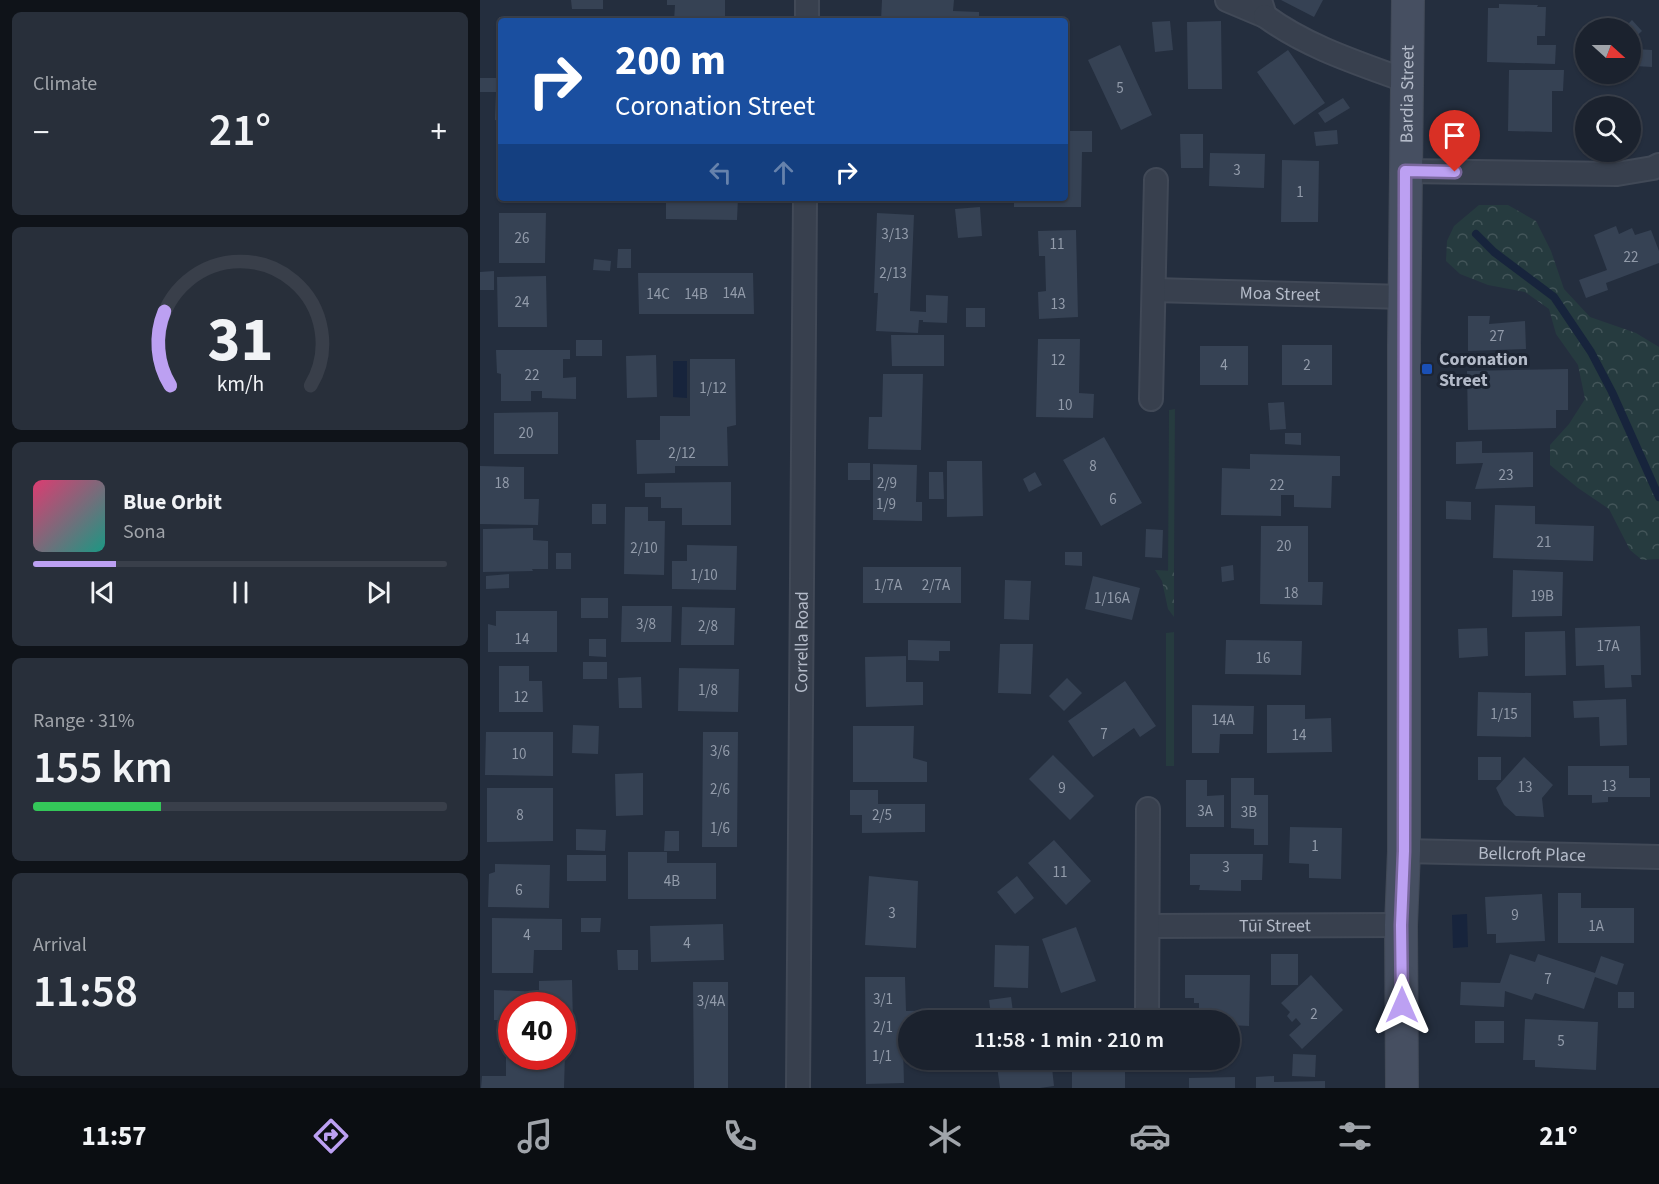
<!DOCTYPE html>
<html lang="en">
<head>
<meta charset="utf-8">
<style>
	:root { --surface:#1b222e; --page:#282f3a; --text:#f1f3f6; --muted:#a0a4aa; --line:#393f4a; --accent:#bca0f2 }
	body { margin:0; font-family:"Source Sans 3",sans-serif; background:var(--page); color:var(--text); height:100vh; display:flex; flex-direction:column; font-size:22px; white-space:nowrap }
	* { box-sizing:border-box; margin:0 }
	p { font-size:20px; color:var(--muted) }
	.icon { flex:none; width:33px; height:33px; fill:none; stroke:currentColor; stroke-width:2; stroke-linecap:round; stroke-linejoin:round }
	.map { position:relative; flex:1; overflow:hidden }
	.panel { display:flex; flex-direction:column; gap:12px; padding:12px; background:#0f1319; width:480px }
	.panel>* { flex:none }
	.top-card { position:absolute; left:18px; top:18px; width:570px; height:183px; border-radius:6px; box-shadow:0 2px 4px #0004,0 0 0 2px var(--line); background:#1a4fa0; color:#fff; overflow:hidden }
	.needle { width:39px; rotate:111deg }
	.controls { position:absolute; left:1095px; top:18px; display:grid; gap:12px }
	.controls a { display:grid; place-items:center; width:66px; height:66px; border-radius:50%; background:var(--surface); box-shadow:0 2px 4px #0004,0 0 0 2px var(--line); font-size:30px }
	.speed { position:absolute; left:18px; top:992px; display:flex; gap:12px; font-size:30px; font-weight:700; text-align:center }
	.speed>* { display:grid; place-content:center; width:78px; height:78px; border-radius:50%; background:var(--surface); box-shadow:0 2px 4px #0004,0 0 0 2px var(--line); line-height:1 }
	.speed .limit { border:9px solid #d22; background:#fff; color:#111 }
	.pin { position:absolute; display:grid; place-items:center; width:51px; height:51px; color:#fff; margin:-62px -26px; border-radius:50% 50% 50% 0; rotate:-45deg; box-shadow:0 0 6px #0007 }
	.pin .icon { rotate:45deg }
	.me { position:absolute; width:66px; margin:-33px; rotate:0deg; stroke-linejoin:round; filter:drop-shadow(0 0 4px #0008) }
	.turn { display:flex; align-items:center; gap:21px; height:126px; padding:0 18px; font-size:27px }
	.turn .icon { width:78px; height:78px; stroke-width:2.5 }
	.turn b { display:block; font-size:42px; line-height:51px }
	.lanes { display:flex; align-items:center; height:57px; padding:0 18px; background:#0003; justify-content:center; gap:30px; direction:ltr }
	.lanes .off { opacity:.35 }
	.big { font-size:45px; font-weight:600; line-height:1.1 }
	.panel .tile { flex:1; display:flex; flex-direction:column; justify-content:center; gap:9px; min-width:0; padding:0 21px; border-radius:9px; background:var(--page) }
	.panel .dial { align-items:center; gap:0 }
	.dial svg { height:156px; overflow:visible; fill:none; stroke:var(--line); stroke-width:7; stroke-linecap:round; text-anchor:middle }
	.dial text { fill:var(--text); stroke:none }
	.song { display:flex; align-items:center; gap:18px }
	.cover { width:72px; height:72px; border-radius:9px; background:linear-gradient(135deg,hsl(340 70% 55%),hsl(170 70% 35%)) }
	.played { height:6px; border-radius:3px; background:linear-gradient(90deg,var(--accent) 20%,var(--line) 20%) }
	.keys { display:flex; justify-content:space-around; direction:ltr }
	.heat { display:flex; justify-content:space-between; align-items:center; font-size:33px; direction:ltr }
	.charge { height:9px; border-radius:4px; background:linear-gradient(90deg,#34c759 31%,var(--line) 0) }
	.trip { position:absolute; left:418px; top:1010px; width:342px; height:60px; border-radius:30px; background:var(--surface); box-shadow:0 2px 4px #0004,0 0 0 2px var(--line); font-weight:600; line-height:60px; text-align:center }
	.menu { display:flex; height:96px; justify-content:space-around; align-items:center; background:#0b0e12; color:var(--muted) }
	.menu .icon { width:42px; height:42px }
	.menu .selected { color:var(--accent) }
	.menu b { font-size:27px; color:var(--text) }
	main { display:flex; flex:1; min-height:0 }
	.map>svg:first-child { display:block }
	.grass { fill:#263b3f }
	.forest { fill:url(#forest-crowns) }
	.water { fill:#17243c }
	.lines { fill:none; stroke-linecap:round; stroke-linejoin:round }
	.stream { stroke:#17243c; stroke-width:8 }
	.building { fill:#364254 }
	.street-casing { stroke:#414957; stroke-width:26 }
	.secondary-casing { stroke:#414957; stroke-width:34 }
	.street { stroke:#38404e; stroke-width:22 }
	.secondary { stroke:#464f61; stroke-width:32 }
	.route-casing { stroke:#7a689d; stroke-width:15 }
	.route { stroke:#bca0f2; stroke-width:10 }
	.transit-dot { fill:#1a4fb4; stroke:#1d2533; stroke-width:2 }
	.labels { text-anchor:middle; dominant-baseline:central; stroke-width:6; stroke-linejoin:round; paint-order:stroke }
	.number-label { font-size:15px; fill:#929baa }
	.street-label { font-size:18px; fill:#b4bbc9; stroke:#1d2533 }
	.poi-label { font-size:18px; font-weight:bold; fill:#b4bbc9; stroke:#1d2533; text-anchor:start }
</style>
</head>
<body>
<main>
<section class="panel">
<div class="tile"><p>Climate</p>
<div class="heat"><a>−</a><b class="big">21°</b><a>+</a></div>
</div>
<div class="tile dial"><svg viewBox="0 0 100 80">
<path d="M14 69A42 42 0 1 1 86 69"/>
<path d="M14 69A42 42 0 0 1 11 31" stroke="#bca0f2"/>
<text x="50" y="56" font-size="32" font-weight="700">31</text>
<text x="50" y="72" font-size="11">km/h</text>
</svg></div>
<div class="tile">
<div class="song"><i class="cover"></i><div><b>Blue Orbit</b><p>Sona</p></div></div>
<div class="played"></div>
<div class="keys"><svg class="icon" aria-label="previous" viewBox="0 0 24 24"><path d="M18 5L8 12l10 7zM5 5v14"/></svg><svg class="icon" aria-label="pause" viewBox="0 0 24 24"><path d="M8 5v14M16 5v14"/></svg><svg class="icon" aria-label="next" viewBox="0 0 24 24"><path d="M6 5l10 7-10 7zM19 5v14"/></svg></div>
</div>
<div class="tile"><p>Range · 31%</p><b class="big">155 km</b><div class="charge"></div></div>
<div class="tile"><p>Arrival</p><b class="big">11:58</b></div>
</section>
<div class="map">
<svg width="1179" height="1088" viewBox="0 0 1179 1088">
	<defs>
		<pattern id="forest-crowns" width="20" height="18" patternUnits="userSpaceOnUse" patternTransform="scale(1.5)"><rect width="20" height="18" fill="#263b3f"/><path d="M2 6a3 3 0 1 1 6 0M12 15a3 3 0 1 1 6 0" fill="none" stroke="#435559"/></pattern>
	</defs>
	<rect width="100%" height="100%" fill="#242e3e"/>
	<path class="grass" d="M695 409 694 571H688L689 410Z
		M694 632V766H686V633Z"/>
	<path class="forest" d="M999 205H1028L1056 221 1071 251 1084 289 1110 317 1156 333 1179 347V559L1162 560 1150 550 1129 509 1098 488 1070 465V445L1089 424 1105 399 1098 365 1076 334 1069 309 1045 292 1008 285 980 274 966 261 967 241 974 226Z
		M675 570 694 571V617L688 609 682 581Z"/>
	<path class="water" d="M193 361H207V398L193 397Z
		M987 914 988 947 973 948 972 915Z"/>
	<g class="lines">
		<path class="stream" d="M996 234 1014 252 1074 297 1111 352 1132 392 1179 497"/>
	</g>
	<path class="building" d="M91 0H123V9H92Z
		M187 0H245V21H194L195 5H187Z
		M402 0H474L473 11 499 12V21H401Z
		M801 0H843L834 17Z
		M1019 4 1058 5 1057 7H1066L1065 36H1057V45H1076L1075 64 1007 62 1008 8H1019Z
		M85 16V21H19V17Z
		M1152 20 1162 31 1153 39 1150 36 1152 33 1150 28H1148L1146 26Z
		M690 21 693 50 675 52 672 22Z
		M741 21 742 89H708L707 22Z
		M640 45 672 115 641 130 608 60Z
		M1156 49 1172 50V67L1155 66Z
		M808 50 845 103 814 125 777 72Z
		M1029 70H1084L1083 91H1072V132L1028 131Z
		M0 78H21V121L15 120 16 92H0Z
		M863 98 870 108 845 123 838 113Z
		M857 130 858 144 836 146 834 132Z
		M585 131H612V152H602L601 207H534V198H585Z
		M700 134H723V168H701Z
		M730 153 785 154 784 188 729 186Z
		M802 160 839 161 838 222H801Z
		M88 198H113V202H87Z
		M186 198H258L257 220 186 219Z
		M500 207 502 236 478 238 475 209Z
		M19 213H66L65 263H19Z
		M397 213 434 215 430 311 446 312V295L468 296 467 323 443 322V320H439L438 333 396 331 398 293H394Z
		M1136 226 1139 234 1152 228 1155 235 1171 230 1179 251V263L1126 283 1128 290 1106 298 1099 280 1127 270 1114 235Z
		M596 230 598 317 559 319 558 292 566 291 565 256H559L558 231Z
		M138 249H151V268H137Z
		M114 259 131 261 130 271 113 270Z
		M14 271V290H0V272Z
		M158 273H273L274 314H159Z
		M66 276 67 327H18L17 277Z
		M486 308H505V327H486Z
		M988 316H1010L1009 324 1045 321 1046 349 988 351Z
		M411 335H464V366H412Z
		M558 339H600L599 393 614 394 613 418 556 417Z
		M96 340H122V356H96Z
		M802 345H852V385H802Z
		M720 346H768V385H720Z
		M16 350H90V359H83V378L96 377V399L62 398V391H51V401H21V374L17 373Z
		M176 355 177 397 147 398 146 356Z
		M210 359H255L256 425 247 427 248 466H195V473L157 474 156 440H180V416H210Z
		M1088 369V410H1076V428L988 430 987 371Z
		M403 374H443L441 450 388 449 389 417H402Z
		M804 402 806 429 790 430 788 403Z
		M78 412V454H14V413Z
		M805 433H821V445L805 444Z
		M624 437 662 503 621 526 583 460Z
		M1002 441V453L1053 452V487L995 489 1003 463 976 464V442Z
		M770 454 860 456V476H852L851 508 814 507V495H801V516L741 515 742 468 770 469Z
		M467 461H502L503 516 467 517Z
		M368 463H390V480H368Z
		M393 464 437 465 436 502H442V521L393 520Z
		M0 466 44 467V499H59L58 525 0 524Z
		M449 472H463L464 499H449Z
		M555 472 562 485 549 492 543 479Z
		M251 482V525H202V508H181V497H165V483Z
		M966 501 991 502V520L966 519Z
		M112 504H126V524H112Z
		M1015 505 1055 506V524L1114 526 1113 561 1013 558Z
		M145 507H168V521H185L184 575 144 574Z
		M781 526H828V582H843L842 605 780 604Z
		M53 528V540L68 541V569H52L53 571 3 572V529Z
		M666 529 683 530 682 558 665 557Z
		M207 545 257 546 256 590 192 589V561H207Z
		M585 552H602V566L585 565Z
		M76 553H91V569H76Z
		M753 565 754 580 742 582 741 567Z
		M383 567H481V603H383Z
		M1033 570 1083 572 1082 616 1032 617Z
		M29 574V588L6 589V576Z
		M613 576 660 588 652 620 605 609Z
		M525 580 551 581 549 620 524 619Z
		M101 598H128V618H101Z
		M142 606H192L191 642H141Z
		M202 607 255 608 254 645H201Z
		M16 611H77V652H8V624L16 626Z
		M1160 626 1161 675H1151L1152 687 1125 688 1124 665 1096 666 1095 628Z
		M1007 628 1008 656 979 658 978 629Z
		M1085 631 1086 675 1045 676V632Z
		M109 639H126V657L109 656Z
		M428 640 470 641V651H459V661L428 660Z
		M746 640 822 641 821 675 745 674Z
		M520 644H553L551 694 518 693Z
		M426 656V682H443V705L386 707 385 657Z
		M103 662H127V679H103Z
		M19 666H49V681H62L63 712H19Z
		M199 668 259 669 258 712 198 711Z
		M161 677 162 708H139L138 678Z
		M587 678 602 693 584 711 569 696Z
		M645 681 676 726 660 737 654 728 613 757 588 721Z
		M998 692 1051 693V737L997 736Z
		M1146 699 1147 745 1120 746 1119 717 1094 718 1093 701Z
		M712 705 774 706 773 734H740L739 753H712Z
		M787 705H825V719L851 718 852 752 787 753Z
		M93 725 119 726 118 754 92 753Z
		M373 726H434L433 758 447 762V782H373Z
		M6 732H73V776L5 775Z
		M223 732H258L257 847H222Z
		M573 755 614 796 590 820 549 779Z
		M998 757H1021V780H998Z
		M1044 757 1073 785 1062 798 1064 817 1036 816 1024 805 1016 788Z
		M1088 766H1149V778H1170V797H1128V802L1112 803V795H1088Z
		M163 773V815L136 816 135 774Z
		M751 778H774V795H788V845H774V829L751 828Z
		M706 780H727V796L744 795V827H706Z
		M7 788H73V841L7 842Z
		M370 790H398V804H445V832L382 833V815H370Z
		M810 827 862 828 861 879 829 878V864L809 863Z
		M96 829 126 830 125 851 96 850Z
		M185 831H199V851H184Z
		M574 840 611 881 586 905 548 863Z
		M148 852H187V863H236V899H148Z
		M710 854H783L782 880H761V891L719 890 720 885H710Z
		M87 855H126V881H87Z
		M15 864 70 865 69 908 8 907 9 874 15 872Z
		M389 876 438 881 436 948 385 945Z
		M537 876 554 898 535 914 517 892Z
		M1078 893H1101V908H1154V943H1078Z
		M1062 894 1065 941 1016 943V934H1007L1005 897Z
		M12 918 82 919V950H54L53 973H12Z
		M101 918H121L120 932H101Z
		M243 924 244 960 171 962 170 926Z
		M596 927 616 981 581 993 562 939Z
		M515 945 549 946 548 988 514 987Z
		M137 950H158V970H138Z
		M791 954H818V985H791Z
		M1030 954 1055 962 1058 954 1115 973 1121 956 1144 964 1137 985 1115 977 1104 1009 1055 993 1052 1000 1025 991 1024 1007 980 1005 981 982 1020 983Z
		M705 975H770L769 1026 750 1025V1020H736V1015H719V1003H714V998H705Z
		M831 975 863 1010 822 1049 809 1035 821 1024 816 1018 812 1022 807 1016 810 1012 801 1003Z
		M385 977H425L426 1011 473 1010V1020H429V1048H423L424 1083 386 1084Z
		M92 980 93 1025H82V1005H32V1035H19L18 1020H14V990L59 992V981Z
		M213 982H248V1088H214Z
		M1138 992H1154V1008H1138Z
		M531 997 533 1012 511 1015 509 1000Z
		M1045 1019 1118 1022 1116 1070 1055 1067V1060H1043Z
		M995 1021H1024V1043H995Z
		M26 1051H32V1056H82V1052L85 1053 84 1088H1L2 1076H26Z
		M813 1054 836 1055 835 1077 812 1076Z
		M516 1059H571L574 1086 560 1088H520Z
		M579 1059H645V1088H592V1066H579Z
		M794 1076V1082L845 1081V1088H776V1077Z
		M755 1077V1088H709V1078Z"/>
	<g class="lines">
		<defs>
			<g id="street">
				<path d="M747 0 785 16 780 0"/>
				<path d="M785 16C827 47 878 63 927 81"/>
				<path d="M327 21V0"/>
				<path d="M925 171 1137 174 1173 168 1179 165"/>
				<path id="s1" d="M674 290 924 297"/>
				<path d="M671 399 676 180"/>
				<path id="s2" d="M924 851 1179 857"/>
				<path id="s3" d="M669 926 921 925"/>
				<path d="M667 1020 668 809"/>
				<path id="s4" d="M318 1088 325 198"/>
			</g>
			<g id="secondary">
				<path id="s5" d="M922 1088 921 925 924 851V345L928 0"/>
			</g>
		</defs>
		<use href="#street" class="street-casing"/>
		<use href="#secondary" class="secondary-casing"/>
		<use href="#street" class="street"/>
		<use href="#secondary" class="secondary"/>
	</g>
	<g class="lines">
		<defs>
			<path id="route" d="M922 1005 921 925 924 851 925 171 975 172"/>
		</defs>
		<use href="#route" class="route-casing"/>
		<use href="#route" class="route"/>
	</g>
	<rect class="transit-dot" x="941" y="363" width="12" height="12" rx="3"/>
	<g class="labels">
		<g class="number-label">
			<text x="640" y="88">5</text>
			<text x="757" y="170">3</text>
			<text x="820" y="192">1</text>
			<text x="415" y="234">3/13</text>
			<text x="42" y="238">26</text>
			<text x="577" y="244">11</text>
			<text x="1151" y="257">22</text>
			<text x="413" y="273">2/13</text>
			<text x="254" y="293">14A</text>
			<text x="178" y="294">14C</text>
			<text x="216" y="294">14B</text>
			<text x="42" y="302">24</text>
			<text x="578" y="304">13</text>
			<text x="1017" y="336">27</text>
			<text x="578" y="360">12</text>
			<text x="744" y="365">4</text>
			<text x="827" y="365">2</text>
			<text x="52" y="375">22</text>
			<text x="233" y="388">1/12</text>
			<text x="585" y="405">10</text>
			<text x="46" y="433">20</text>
			<text x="202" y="453">2/12</text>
			<text x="613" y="466">8</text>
			<text x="1026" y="475">23</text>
			<text x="22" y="483">18</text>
			<text x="407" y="483">2/9</text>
			<text x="797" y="485">22</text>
			<text x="633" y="499">6</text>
			<text x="406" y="504">1/9</text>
			<text x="1064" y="542">21</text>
			<text x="804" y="546">20</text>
			<text x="164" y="548">2/10</text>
			<text x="224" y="575">1/10</text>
			<text x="408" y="585">1/7A</text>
			<text x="456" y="585">2/7A</text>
			<text x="811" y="593">18</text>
			<text x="1062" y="596">19B</text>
			<text x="632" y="598">1/16A</text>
			<text x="166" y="624">3/8</text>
			<text x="228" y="626">2/8</text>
			<text x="42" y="639">14</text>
			<text x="1128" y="646">17A</text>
			<text x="783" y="658">16</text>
			<text x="228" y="690">1/8</text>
			<text x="41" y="697">12</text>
			<text x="1024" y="714">1/15</text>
			<text x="743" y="720">14A</text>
			<text x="624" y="734">7</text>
			<text x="819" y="735">14</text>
			<text x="240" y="751">3/6</text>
			<text x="39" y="754">10</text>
			<text x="1129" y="786">13</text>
			<text x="1045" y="787">13</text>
			<text x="582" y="788">9</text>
			<text x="240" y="789">2/6</text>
			<text x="725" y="811">3A</text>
			<text x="769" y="812">3B</text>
			<text x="40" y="815">8</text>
			<text x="402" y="815">2/5</text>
			<text x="240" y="828">1/6</text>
			<text x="835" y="846">1</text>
			<text x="746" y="867">3</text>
			<text x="580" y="872">11</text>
			<text x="192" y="881">4B</text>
			<text x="39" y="890">6</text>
			<text x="412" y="913">3</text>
			<text x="1035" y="915">9</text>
			<text x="1116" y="926">1A</text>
			<text x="47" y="935">4</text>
			<text x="207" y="943">4</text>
			<text x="1068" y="979">7</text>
			<text x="403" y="999">3/1</text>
			<text x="231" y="1001">3/4A</text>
			<text x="834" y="1014">2</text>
			<text x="403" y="1027">2/1</text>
			<text x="1081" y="1041">5</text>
			<text x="402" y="1056">1/1</text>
		</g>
		<g class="street-label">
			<text stroke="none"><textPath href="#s5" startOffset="994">Bardia Street</textPath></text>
			<text stroke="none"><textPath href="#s1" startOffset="126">Moa Street</textPath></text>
			<text stroke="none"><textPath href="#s4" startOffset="446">Corrella Road</textPath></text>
			<text stroke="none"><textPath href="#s2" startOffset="128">Bellcroft Place</textPath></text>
			<text stroke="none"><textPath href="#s3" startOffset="126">Tūī Street</textPath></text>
		</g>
		<g class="poi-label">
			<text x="959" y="359">Coronation<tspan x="959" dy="21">Street</tspan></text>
		</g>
	</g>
</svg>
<div class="controls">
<a><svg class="needle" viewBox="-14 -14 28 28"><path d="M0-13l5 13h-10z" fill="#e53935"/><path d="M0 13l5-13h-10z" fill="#a0a4aa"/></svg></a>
<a><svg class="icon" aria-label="search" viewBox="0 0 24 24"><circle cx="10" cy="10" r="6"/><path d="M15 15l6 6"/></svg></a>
</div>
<div class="speed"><div class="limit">40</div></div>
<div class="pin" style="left:975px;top:172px;background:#d93025"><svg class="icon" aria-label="arrive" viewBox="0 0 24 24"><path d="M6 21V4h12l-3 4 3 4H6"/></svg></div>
<svg class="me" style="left:922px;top:1005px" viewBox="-20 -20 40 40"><path d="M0-17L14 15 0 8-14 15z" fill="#bca0f2" stroke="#fff" stroke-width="4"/></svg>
<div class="trip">11:58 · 1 min · 210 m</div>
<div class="top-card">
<div class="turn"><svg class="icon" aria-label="right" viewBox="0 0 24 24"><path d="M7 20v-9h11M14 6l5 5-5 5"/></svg><div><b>200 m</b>Coronation Street</div></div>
<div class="lanes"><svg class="icon off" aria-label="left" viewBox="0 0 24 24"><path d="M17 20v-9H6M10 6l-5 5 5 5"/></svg><svg class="icon off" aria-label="ahead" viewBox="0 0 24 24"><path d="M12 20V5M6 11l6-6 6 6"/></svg><svg class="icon" aria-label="right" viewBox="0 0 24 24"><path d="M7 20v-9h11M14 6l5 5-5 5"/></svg></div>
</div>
</div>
</main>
<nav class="menu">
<b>11:57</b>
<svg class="icon selected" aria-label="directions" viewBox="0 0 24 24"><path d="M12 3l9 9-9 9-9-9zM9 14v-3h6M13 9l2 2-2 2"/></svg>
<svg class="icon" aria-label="music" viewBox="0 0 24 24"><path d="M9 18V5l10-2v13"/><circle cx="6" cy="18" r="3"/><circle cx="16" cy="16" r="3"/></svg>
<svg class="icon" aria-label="phone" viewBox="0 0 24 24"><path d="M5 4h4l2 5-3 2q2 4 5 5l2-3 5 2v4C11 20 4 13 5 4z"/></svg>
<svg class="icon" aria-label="climate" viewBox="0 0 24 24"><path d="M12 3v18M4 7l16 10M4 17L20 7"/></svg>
<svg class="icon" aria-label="car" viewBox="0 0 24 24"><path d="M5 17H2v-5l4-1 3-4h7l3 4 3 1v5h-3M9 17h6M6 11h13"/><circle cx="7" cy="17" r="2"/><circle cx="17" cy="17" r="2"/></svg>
<svg class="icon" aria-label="filters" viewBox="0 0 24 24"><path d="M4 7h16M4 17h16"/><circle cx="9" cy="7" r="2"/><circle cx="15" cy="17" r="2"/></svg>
<b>21°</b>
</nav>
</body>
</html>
